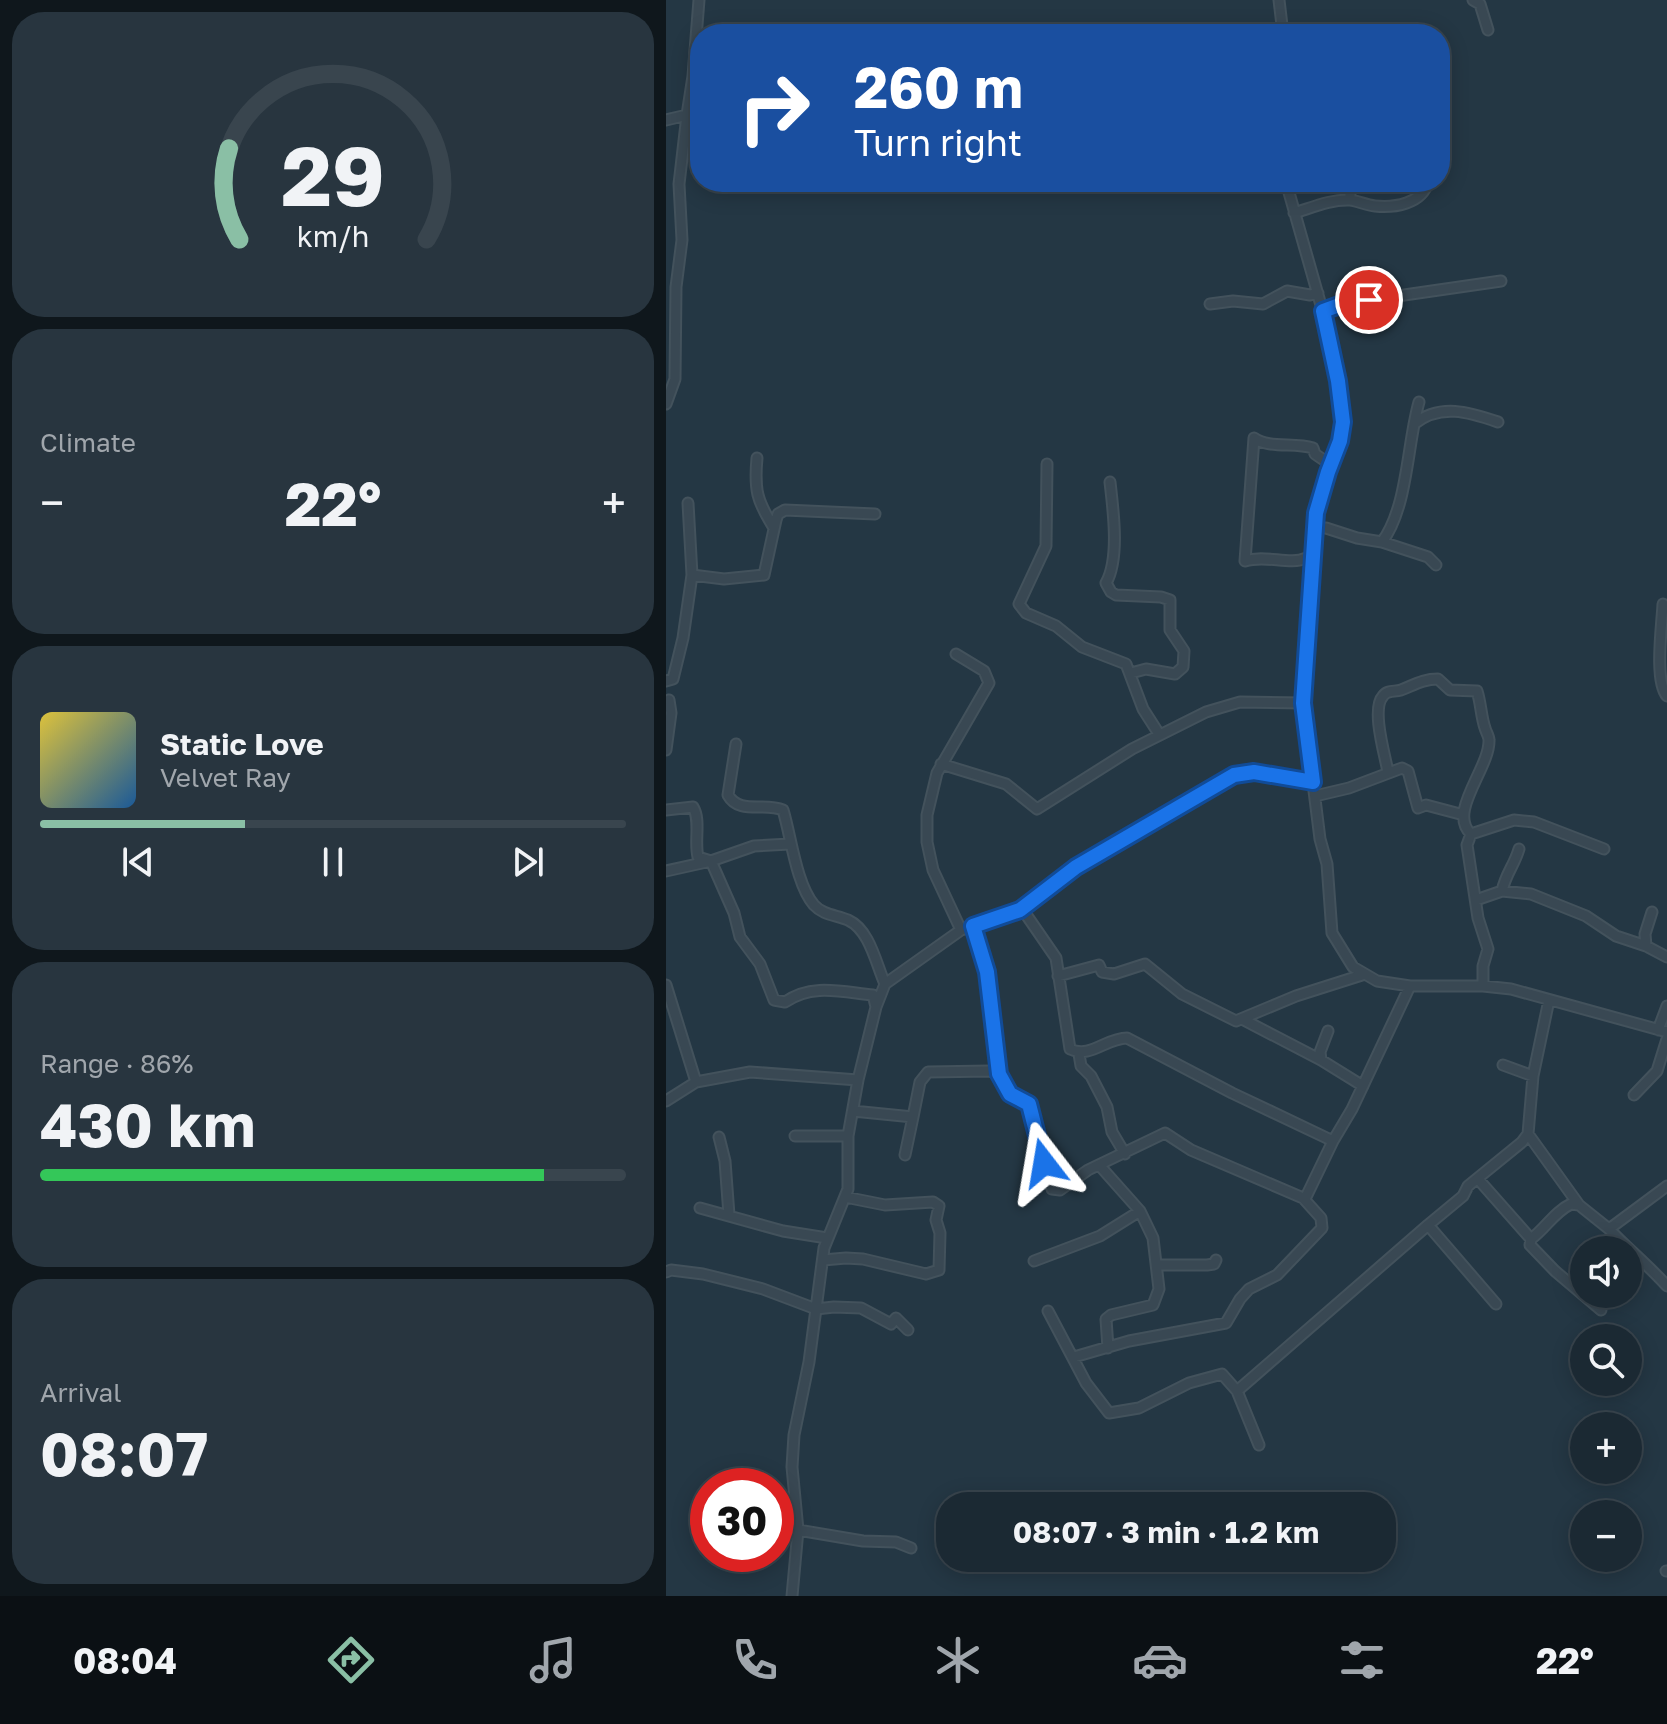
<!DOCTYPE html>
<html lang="en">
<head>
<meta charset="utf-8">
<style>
	:root { --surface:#1b2933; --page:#28353f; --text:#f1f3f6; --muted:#a0a6ac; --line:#39454e; --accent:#8abfa5 }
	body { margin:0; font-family:"Golos Text",sans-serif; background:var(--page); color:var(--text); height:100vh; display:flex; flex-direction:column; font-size:30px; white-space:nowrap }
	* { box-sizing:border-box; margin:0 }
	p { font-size:26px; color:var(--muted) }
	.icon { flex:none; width:44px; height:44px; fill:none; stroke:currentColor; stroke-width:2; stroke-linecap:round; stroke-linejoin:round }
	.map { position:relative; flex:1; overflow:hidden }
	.details { display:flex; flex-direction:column; gap:12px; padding:12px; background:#0f171c; width:666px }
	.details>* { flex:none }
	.guide { position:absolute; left:24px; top:24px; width:760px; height:168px; border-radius:32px; box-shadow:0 4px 20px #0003,0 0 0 2px var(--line); background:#1a4fa0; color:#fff; overflow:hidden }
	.tools { position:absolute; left:904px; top:1236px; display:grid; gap:16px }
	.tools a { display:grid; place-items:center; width:72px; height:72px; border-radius:50%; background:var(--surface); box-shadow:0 4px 20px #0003,0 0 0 2px var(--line); font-size:40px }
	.speed { position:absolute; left:24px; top:1468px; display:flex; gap:16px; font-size:40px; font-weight:700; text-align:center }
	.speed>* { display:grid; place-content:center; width:104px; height:104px; border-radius:50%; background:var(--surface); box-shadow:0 4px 20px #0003,0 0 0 2px var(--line); line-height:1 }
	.speed .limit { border:12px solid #d22; background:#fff; color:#111 }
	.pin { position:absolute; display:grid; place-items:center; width:68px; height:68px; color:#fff; margin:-34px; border:4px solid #fff; border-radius:50%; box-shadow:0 2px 8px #0007 }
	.me { position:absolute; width:88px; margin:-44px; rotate:346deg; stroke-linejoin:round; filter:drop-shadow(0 0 6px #0008) }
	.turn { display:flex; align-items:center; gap:28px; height:168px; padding:0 32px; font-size:36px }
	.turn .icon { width:104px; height:104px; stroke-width:2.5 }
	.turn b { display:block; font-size:56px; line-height:68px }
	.big { font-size:60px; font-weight:700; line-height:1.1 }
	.details .widget { flex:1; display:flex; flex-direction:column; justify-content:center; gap:12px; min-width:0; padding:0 28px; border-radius:32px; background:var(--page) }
	.details .dial { align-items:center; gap:0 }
	.dial svg { height:208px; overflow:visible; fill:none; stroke:var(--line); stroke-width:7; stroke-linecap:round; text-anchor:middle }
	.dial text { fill:var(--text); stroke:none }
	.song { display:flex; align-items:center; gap:24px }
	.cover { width:96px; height:96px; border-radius:12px; background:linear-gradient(135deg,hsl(50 70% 55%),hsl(210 70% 35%)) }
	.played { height:8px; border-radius:4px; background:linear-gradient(90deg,var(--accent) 35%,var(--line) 35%) }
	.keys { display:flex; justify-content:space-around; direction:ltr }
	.heat { display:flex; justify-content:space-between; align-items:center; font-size:44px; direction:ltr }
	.charge { height:12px; border-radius:6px; background:linear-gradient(90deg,#34c759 86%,var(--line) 0) }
	.trip { position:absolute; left:270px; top:1492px; width:460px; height:80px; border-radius:32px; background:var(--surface); box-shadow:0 4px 20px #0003,0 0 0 2px var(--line); font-weight:700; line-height:80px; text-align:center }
	.tabs { display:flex; height:128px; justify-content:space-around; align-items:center; background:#0b1014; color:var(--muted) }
	.tabs .icon { width:56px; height:56px }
	.tabs .active { color:var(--accent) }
	.tabs b { font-size:36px; color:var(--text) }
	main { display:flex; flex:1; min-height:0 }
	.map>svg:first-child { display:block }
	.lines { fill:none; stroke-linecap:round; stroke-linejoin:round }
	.minor-casing { stroke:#43525c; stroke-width:13 }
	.minor { stroke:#394853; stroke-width:9 }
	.route-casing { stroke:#114b97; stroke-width:20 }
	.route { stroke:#1a73e8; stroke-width:14 }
</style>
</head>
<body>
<main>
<section class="details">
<div class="widget dial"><svg viewBox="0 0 100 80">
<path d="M14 69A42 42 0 1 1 86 69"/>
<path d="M14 69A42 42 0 0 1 10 34" stroke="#8abfa5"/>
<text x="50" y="56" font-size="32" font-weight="700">29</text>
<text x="50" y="72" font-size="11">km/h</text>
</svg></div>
<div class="widget"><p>Climate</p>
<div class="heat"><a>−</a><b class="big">22°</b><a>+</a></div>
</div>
<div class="widget">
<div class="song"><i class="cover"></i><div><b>Static Love</b><p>Velvet Ray</p></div></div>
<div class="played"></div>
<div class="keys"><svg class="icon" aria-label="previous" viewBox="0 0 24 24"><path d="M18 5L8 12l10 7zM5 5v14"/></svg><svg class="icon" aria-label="pause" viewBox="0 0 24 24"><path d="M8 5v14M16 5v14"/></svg><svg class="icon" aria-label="next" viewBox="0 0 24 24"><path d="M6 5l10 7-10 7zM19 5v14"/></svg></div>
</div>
<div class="widget"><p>Range · 86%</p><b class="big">430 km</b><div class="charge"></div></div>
<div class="widget"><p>Arrival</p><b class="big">08:07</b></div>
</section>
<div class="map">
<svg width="1001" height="1596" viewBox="0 0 1001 1596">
	<rect width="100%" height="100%" fill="#243744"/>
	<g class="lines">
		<defs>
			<path id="minor" d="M613 0 617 34
				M807 0 814 4 822 30
				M0 120 21 115 27 76 33 0
				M620 182 660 323 677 422 674 441 662 472 650 513 637 703 654 839 661 864 666 933 687 967 711 981 744 986H817L845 989 1001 1032
				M684 200V182
				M628 213C645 208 665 199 684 200 692 201 700 205 709 206 728 208 756 204 762 182
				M544 304 567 301 597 304 621 291 644 295 652 293
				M657 311 676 304 835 281
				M0 404 9 379 10 287 16 240 13 184 21 115
				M748 424C774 403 803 412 832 422
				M91 458C88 490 91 501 108 528
				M381 464 380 546 353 604 360 613 390 626 416 647 460 664 477 709 493 734
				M444 482C447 509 454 558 440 583L445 592 450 595 495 597 504 600V630L518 651 517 667 509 674 480 669 465 673
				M22 503 26 575
				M649 528H660L691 538 716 542 762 557 770 565
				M716 542C742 507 741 444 753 402
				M648 559 640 558C624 566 600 554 579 561L588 438C603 449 628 442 647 448L649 454 665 465
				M997 604C996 625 988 681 1001 696
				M290 654 318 671 323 683 271 773 261 815V842L267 870 295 930
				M0 681 7 679 17 638 26 575 58 579 98 575 110 520 112 514 119 510 209 514
				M70 744 62 795C73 815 99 802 117 810 125 836 130 884 148 905 157 915 170 915 182 920 204 930 210 964 219 984
				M0 750 5 713 3 700
				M275 764 340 784 371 809 466 749 540 712 574 702 637 703
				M722 772C719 755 705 709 717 696 721 690 728 692 735 690 748 685 757 679 772 679L784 690 811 691C815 703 815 717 819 728 820 732 823 736 823 740 824 768 781 812 805 834
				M649 796 683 788 736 768 742 771 752 808 760 805 794 814 798 811
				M0 810 27 807C35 820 28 841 32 857L45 861 68 913 74 937 94 964 108 1000 119 1002C146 983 176 992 207 995L210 1007
				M0 871 45 861 88 846 124 844
				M836 891C840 873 848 866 853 849
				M810 900 836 891 865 894 920 916 950 936 980 946 1001 957
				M354 910 410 867 568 775 588 772 647 782
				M307 926 321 972 333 1074
				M980 946 979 934 986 912
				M392 976 433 965 436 972 448 974 479 964 516 994 570 1021 630 996 696 975
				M0 985 30 1082
				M817 986V966L822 949 812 918 801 845 805 834 848 820 868 822 938 849
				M576 1019 655 1060 697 1086
				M992 1030 1001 1006
				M413 1054 415 1066 425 1076 441 1107 446 1132 459 1154
				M655 1060 654 1052 662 1031
				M837 1065 867 1076
				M968 1095 991 1071 1001 1039
				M0 1101 30 1082 84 1072 192 1080
				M187 1111 247 1117 239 1155
				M247 1117 254 1082 262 1072 323 1071 333 1074 344 1094 363 1104 386 1189 394 1190 422 1170 499 1133 525 1150 637 1198 655 1218 656 1228 611 1275 583 1289 574 1299 560 1323 463 1341 408 1357
				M862 1134 913 1205
				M129 1136H182
				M53 1137 59 1161 63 1215
				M434 1166 474 1211 487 1238 493 1289 487 1305 445 1315 440 1319 442 1348
				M812 1179 865 1239 864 1245 889 1271 935 1310
				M639 1199 667 1141 686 1109 744 986
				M34 1208 117 1231 161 1238
				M943 1229C962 1249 983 1266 1001 1286
				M865 1239C880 1228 888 1212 905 1204L913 1205 943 1229 1001 1186
				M157 1260 180 1258 197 1259 260 1274 273 1270 274 1233 270 1220 273 1206 267 1202 219 1205 179 1197
				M368 1261 434 1236 474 1211
				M491 1265H541L548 1264 550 1260
				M0 1272 5 1270 37 1274 97 1289 150 1309 168 1307 195 1308 225 1324 230 1318 242 1330
				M830 1304 762 1225 797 1196 802 1186 856 1142 862 1134 867 1076 883 1000
				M382 1311 420 1383 443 1413 473 1408 523 1383 556 1374 571 1391 762 1225
				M571 1391 593 1445
				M656 1504 658 1506
				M132 1530 197 1541 230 1542 245 1548
				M1000 1571H1001
				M126 1596 132 1530 126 1467 128 1435 143 1362 158 1248 182 1189V1136L192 1080 210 1007 219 984 295 930 354 910 359 913 390 958 404 1049C424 1059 440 1038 461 1038L566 1093 667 1141"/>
		</defs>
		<use href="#minor" class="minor-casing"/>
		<use href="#minor" class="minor"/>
	</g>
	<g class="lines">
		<defs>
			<path id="route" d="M378 1163 363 1104 344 1094 333 1074 321 972 307 926 354 910 410 867 568 775 588 772 647 782 637 703 650 513 662 472 674 441 677 422 672 381 657 311 676 304 703 300"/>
		</defs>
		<use href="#route" class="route-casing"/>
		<use href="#route" class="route"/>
	</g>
</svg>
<div class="tools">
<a><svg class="icon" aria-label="sound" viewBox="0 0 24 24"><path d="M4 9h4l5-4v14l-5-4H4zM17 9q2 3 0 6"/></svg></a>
<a><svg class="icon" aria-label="search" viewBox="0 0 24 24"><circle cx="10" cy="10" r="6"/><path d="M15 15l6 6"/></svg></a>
<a>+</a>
<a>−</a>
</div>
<div class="speed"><div class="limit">30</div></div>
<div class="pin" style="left:703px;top:300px;background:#d93025"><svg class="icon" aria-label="arrive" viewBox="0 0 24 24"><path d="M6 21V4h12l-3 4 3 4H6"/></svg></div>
<svg class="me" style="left:378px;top:1163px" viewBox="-20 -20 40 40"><path d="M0-17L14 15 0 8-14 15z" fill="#1a73e8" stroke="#fff" stroke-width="4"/></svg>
<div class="trip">08:07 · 3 min · 1.2 km</div>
<div class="guide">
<div class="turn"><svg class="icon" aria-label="right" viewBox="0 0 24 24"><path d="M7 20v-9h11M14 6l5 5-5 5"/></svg><div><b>260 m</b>Turn right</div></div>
</div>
</div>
</main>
<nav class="tabs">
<b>08:04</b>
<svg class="icon active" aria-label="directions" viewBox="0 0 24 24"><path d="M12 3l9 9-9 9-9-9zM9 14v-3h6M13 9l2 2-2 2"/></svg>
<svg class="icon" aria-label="music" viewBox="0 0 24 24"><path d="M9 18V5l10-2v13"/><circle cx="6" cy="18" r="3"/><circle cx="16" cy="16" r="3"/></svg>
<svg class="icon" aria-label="phone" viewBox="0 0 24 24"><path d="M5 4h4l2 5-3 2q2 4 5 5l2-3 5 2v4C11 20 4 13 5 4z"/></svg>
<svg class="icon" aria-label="climate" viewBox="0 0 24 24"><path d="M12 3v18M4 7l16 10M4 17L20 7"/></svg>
<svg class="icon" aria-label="car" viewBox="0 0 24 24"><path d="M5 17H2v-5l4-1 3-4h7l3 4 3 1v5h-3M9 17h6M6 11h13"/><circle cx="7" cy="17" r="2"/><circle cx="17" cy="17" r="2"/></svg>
<svg class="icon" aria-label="filters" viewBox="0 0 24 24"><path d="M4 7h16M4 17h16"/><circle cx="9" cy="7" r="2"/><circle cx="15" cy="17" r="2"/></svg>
<b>22°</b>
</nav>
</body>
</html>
